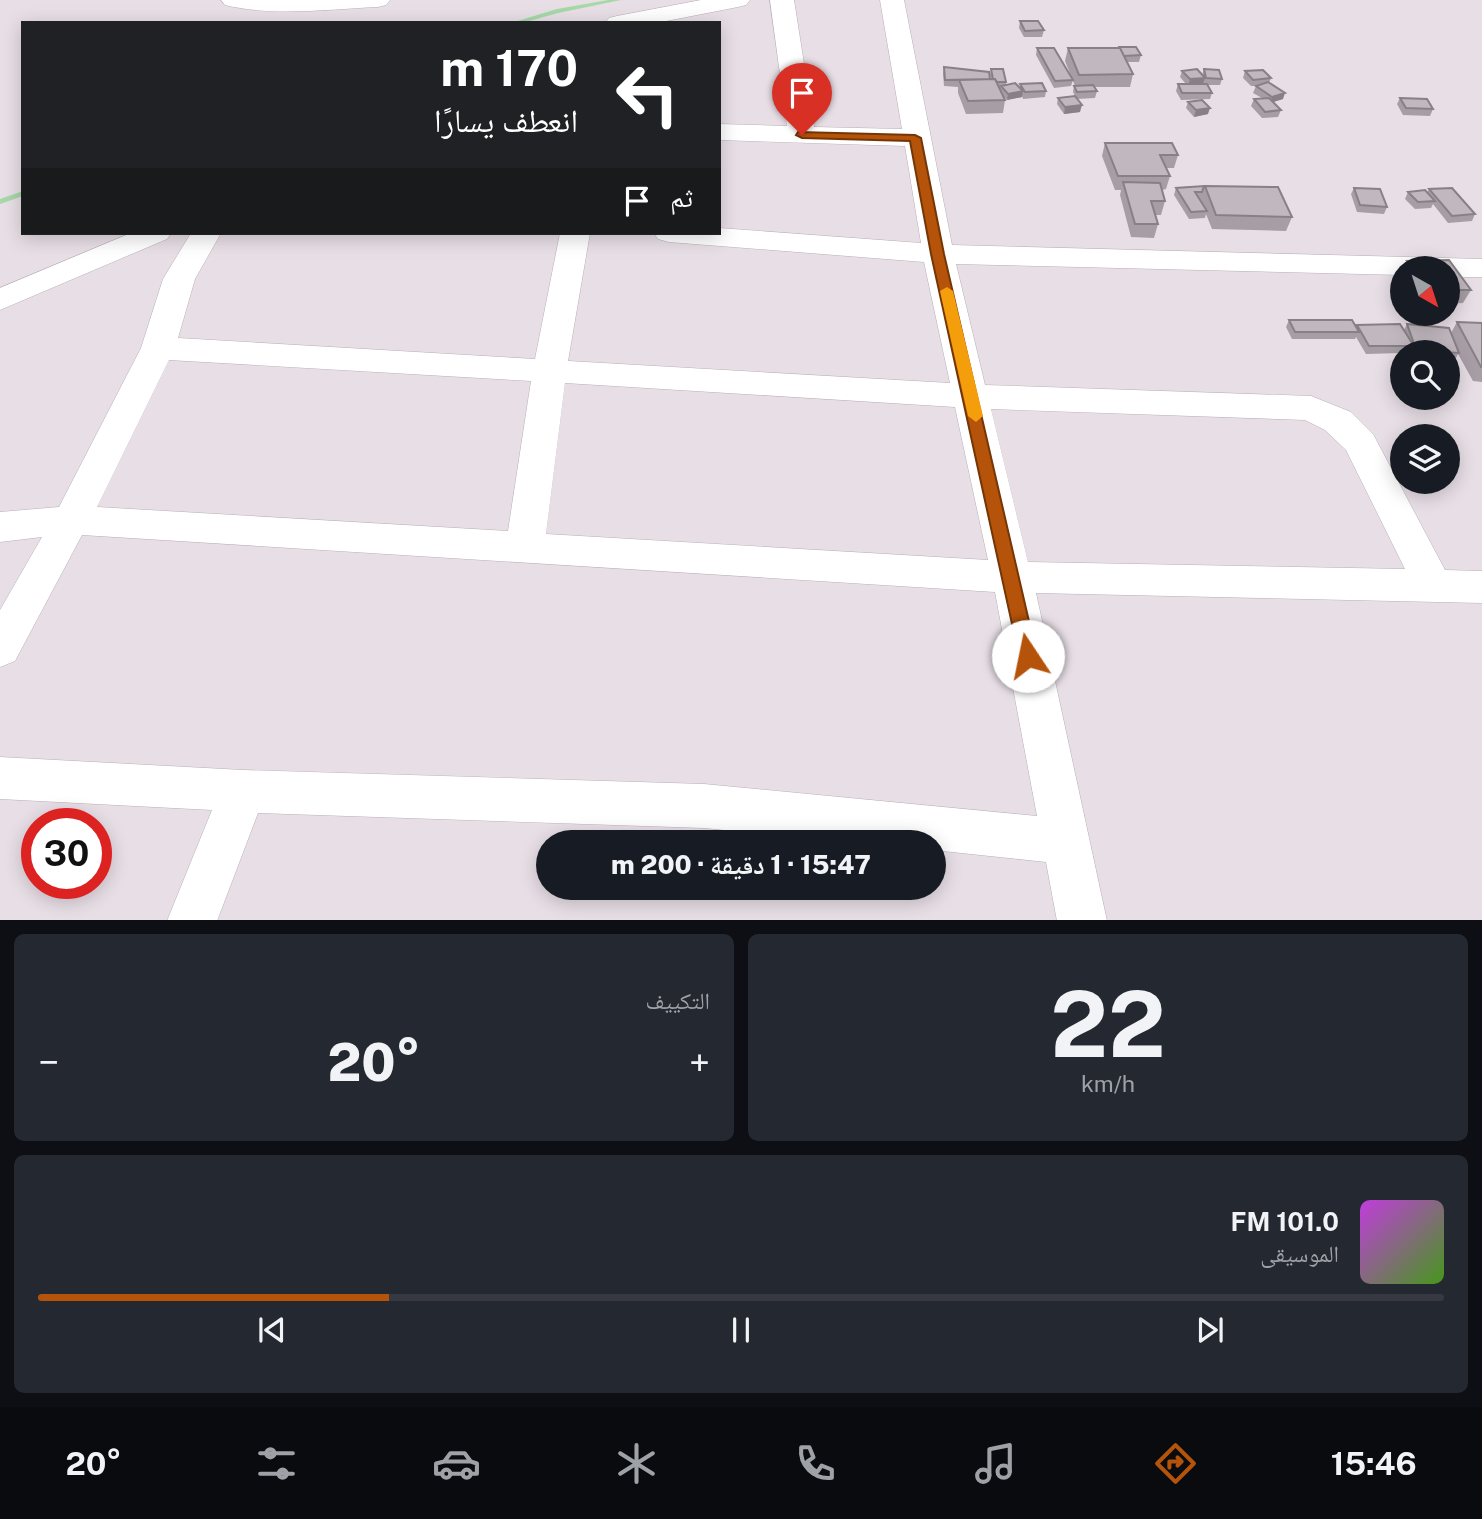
<!DOCTYPE html>
<html lang="ar">
<head>
<meta charset="utf-8">
<style>
	:root { --surface:#171b24; --page:#242831; --text:#f1f3f6; --muted:#9ea1a6; --line:#363941; --accent:#b45309 }
	body { margin:0; font-family:"Public Sans","Noto Naskh Arabic",sans-serif; background:var(--page); color:var(--text); direction:rtl; height:100vh; display:flex; flex-direction:column; font-size:26px; white-space:nowrap }
	* { box-sizing:border-box; margin:0 }
	p { font-size:23px; color:var(--muted) }
	.icon { flex:none; width:38px; height:38px; fill:none; stroke:currentColor; stroke-width:2; stroke-linecap:round; stroke-linejoin:round }
	.map { position:relative; height:920px; overflow:hidden; direction:ltr }
	.side { display:flex; flex-direction:column; gap:14px; padding:14px; background:#0d0f14; flex:1 }
	.side>* { flex:none }
	.guide { position:absolute; left:21px; top:21px; width:700px; height:214px; border-radius:0px; box-shadow:0 4px 18px #0003; direction:rtl; background:#202124; color:#fff; overflow:hidden }
	.needle { width:46px; rotate:141deg }
	.controls { position:absolute; left:1390px; top:256px; display:grid; gap:14px }
	.controls a { display:grid; place-items:center; width:70px; height:70px; border-radius:50%; background:var(--surface); box-shadow:0 4px 18px #0003; font-size:35px }
	.speed { position:absolute; left:21px; top:808px; display:flex; gap:14px; font-size:35px; font-weight:700; text-align:center }
	.speed>* { display:grid; place-content:center; width:91px; height:91px; border-radius:50%; background:var(--surface); box-shadow:0 4px 18px #0003; line-height:1 }
	.speed .limit { border:10px solid #d22; background:#fff; color:#111 }
	.pin { position:absolute; display:grid; place-items:center; width:60px; height:60px; color:#fff; margin:-72px -30px; border-radius:50% 50% 50% 0; rotate:-45deg; box-shadow:0 0 7px #0007 }
	.pin .icon { rotate:45deg }
	.me { position:absolute; width:77px; margin:-38px; rotate:349deg; stroke-linejoin:round; filter:drop-shadow(0 0 5px #0008) }
	.turn { display:flex; align-items:center; gap:24px; height:147px; padding:0 28px; font-size:32px }
	.turn .icon { width:91px; height:91px; stroke-width:2.5 }
	.turn b { display:block; font-size:49px; line-height:60px }
	.then { display:flex; align-items:center; height:66px; padding:0 28px; background:#0003; gap:14px; font-size:26px }
	.big { font-size:52px; font-weight:800; line-height:1.1 }
	.side .card { flex:1; display:flex; flex-direction:column; justify-content:center; gap:10px; min-width:0; padding:0 24px; border-radius:10px; background:var(--page) }
	.side .dial { align-items:center; gap:0 }
	.dial b { font-size:91px; line-height:1 }
	.song { display:flex; align-items:center; gap:21px }
	.cover { width:84px; height:84px; border-radius:10px; background:linear-gradient(135deg,hsl(290 70% 55%),hsl(100 70% 35%)) }
	.played { height:7px; border-radius:4px; background:linear-gradient(90deg,var(--accent) 25%,var(--line) 25%) }
	.keys { display:flex; justify-content:space-around; direction:ltr }
	.heat { display:flex; justify-content:space-between; align-items:center; font-size:38px; direction:ltr }
	.side .tiles { flex:1; display:grid; gap:14px; grid-template-columns:1fr 1fr }
	.card:last-child { grid-column:span 2 }
	.trip { position:absolute; left:536px; top:830px; width:410px; height:70px; border-radius:35px; background:var(--surface); box-shadow:0 4px 18px #0003; font-weight:800; line-height:70px; text-align:center; direction:rtl }
	.dock { display:flex; height:112px; justify-content:space-around; align-items:center; background:#090b0e; color:var(--muted) }
	.dock .icon { width:49px; height:49px }
	.dock .active { color:var(--accent) }
	.dock b { font-size:32px; color:var(--text) }
	.map>svg:first-child { display:block }
	.lines { fill:none; stroke-linecap:round; stroke-linejoin:round }
	.stream { fill:#a6d8a8; fill-rule:evenodd }
	.minor-casing { stroke:#b8afb6; stroke-width:1 }
	.minor { fill:#fff; fill-rule:evenodd }
	.wall { fill:#a69ea4 }
	.shaded-wall { fill:#878186 }
	.building { fill:#c1b8bf; stroke:#878186; stroke-width:2 }
	.route { fill:#b45309; stroke:#753606; stroke-width:2 }
	.slow { fill:#f59e0b }
</style>
</head>
<body>
<div class="map">
<svg width="1482" height="921" viewBox="0 0 1482 921">
	<rect width="100%" height="100%" fill="#e8dfe6"/>
	<g class="lines">
		<path class="stream" d="M608 0H621L558 13 522 23H511L557 9Z
			M23 191V196L0 204V199Z"/>
		<defs>
			<path id="minor" d="M221 0H390L386 5 378 7C328 9 274 17 225 5Z
				M701 0H750L746 5 738 7 656 23H605L609 18 617 16Z
				M770 0H794L814 127 902 129 880 0H904L952 245 1482 259V277H1447V268H1402V275L956 264 985 385 1311 396 1351 412 1373 434 1445 570 1482 571V603L1036 593 1107 921H1057L1046 862 933 850V842H846L704 828 258 813 217 921H167L212 810 0 799V757L243 770 704 784 1037 816 995 592 82 535 15 661 0 667V610L42 537 0 542V512L59 507 141 348 163 279 191 233H221L195 279 178 338 535 359 560 233H590L568 361 950 383 924 262 669 242 658 239 654 233H719V228L921 243 905 146 719 140V124L787 126ZM169 360 531 381 508 531 97 507ZM565 383 955 407 988 560 546 534ZM991 409 1305 420 1325 430 1346 450 1405 569 1028 562Z
				M131 233H171L167 239 0 310V288Z"/>
		</defs>
		<use href="#minor" class="minor-casing"/>
		<use href="#minor" class="minor"/>
	</g>
	<path class="wall" d="M1020 21 1044 30 1042 37H1024L1019 28Z
		M1037 48 1073 80 1071 86 1054 88 1036 55Z
		M1068 48 1141 55 1139 62H1127L1133 74 1130 87H1094L1097 91 1095 98 1077 99 1080 112 1064 114 1057 104 1058 98 1075 96 1073 92 1074 86H1075L1065 61Z
		M944 67 990 79H991L990 75 991 69 1006 82V85L1020 88V84L1046 91 1045 97 1023 99 1022 96V97L1007 100 1003 96 1005 100 1003 113 966 114 958 93V87L944 86 943 73Z
		M1204 69 1222 79 1220 85H1207L1212 93 1210 99 1181 100 1176 91 1178 84H1186L1180 77 1182 71 1202 75Z
		M1245 71 1271 78 1269 83 1283 99 1273 102 1281 110 1278 117 1262 118 1251 106 1254 99 1262 98 1253 93 1256 86H1258H1251L1243 78Z
		M1400 98 1433 109 1430 116 1403 115 1397 104Z
		M1188 102 1208 114 1194 117 1186 108Z
		M1105 143 1178 155 1174 168H1166L1170 176 1166 189 1162 190 1165 201 1161 215H1156L1158 224 1154 238 1131 237 1120 195 1121 190H1115L1102 156Z
		M1231 186 1292 217 1286 231 1212 229 1206 214 1205 218 1189 219 1174 195 1176 188Z
		M1354 188 1387 207 1384 214 1357 212 1351 194Z
		M1429 189 1475 214 1472 221 1448 223 1433 204 1431 208 1415 209 1405 199 1408 192 1427 193Z
		M1449 260 1471 290 1463 303 1447 304V268H1404L1407 261Z
		M1289 320 1356 327 1357 325 1404 330 1407 324 1451 333 1457 322 1482 323V382L1473 381 1458 354 1455 360H1447V352H1402V353L1366 354 1356 337 1355 339H1292L1286 327Z"/>
	<path class="shaded-wall" d="M1205 78 1203 84 1188 86 1190 79Z
		M1023 91 1022 97 1007 100 1008 94Z
		M1285 93 1283 99 1270 103 1272 97Z
		M1082 105 1080 112 1064 114 1065 107Z
		M1210 108 1208 114 1194 117 1196 110Z"/>
	<path class="building" d="M1020 21H1038L1044 30 1025 31Z
		M1118 47H1136L1141 55 1124 56 1120 48Z
		M1037 48H1054L1073 80 1055 81Z
		M1068 48H1120L1133 74 1079 75Z
		M944 67 989 72 990 79 945 80Z
		M991 69H1003L1006 82H997L995 79H993Z
		M1197 69 1205 78 1190 79 1182 71Z
		M1204 69 1219 70 1222 79 1206 78Z
		M1263 70 1271 78 1253 80 1245 71Z
		M995 79 1005 100 968 101 959 80Z
		M1268 82 1285 93 1272 97 1256 86Z
		M1015 83 1023 91 1008 94 1001 86Z
		M1042 83 1046 91 1025 92 1020 84Z
		M1178 84H1207L1212 93H1182Z
		M1093 85 1097 91 1077 92 1074 86Z
		M1075 96 1082 105 1065 107 1058 98Z
		M1269 98 1281 110 1265 112 1254 99Z
		M1400 98 1427 99 1433 109 1406 108Z
		M1202 100 1210 108 1196 110 1188 102Z
		M1105 143H1172L1178 155H1160L1170 176H1118Z
		M1123 182 1160 183 1165 201H1151L1158 224H1135Z
		M1204 186 1202 192H1195L1207 211 1191 212 1176 188Z
		M1205 186 1278 187 1292 217 1216 215Z
		M1354 188 1380 189 1387 207 1360 205Z
		M1452 188 1475 214 1452 216 1429 189Z
		M1425 190 1435 201 1418 202 1408 192Z
		M1449 260 1471 290H1447V268H1412L1407 261Z
		M1289 320H1352L1359 332H1295Z
		M1457 322 1482 323V367H1481Z
		M1400 324 1414 346H1369L1357 325Z
		M1407 324 1449 328 1459 353 1431 351 1432 352H1413L1425 350 1416 349Z"/>
	<path class="route" d="M798 132 915 135 921 138 944 254 1037 656 1034 661H1021L1019 656 931 254 910 141 802 138 796 135Z"/>
	<path class="slow" d="M947 287 953 291 983 416 976 422 968 416 940 291Z"/>
</svg>
<div class="controls">
<a><svg class="needle" viewBox="-14 -14 28 28"><path d="M0-13l5 13h-10z" fill="#e53935"/><path d="M0 13l5-13h-10z" fill="#9ea1a6"/></svg></a>
<a><svg class="icon" aria-label="search" viewBox="0 0 24 24"><circle cx="10" cy="10" r="6"/><path d="M15 15l6 6"/></svg></a>
<a><svg class="icon" aria-label="layers" viewBox="0 0 24 24"><path d="M12 4l9 5-9 5-9-5zM3 14l9 5 9-5"/></svg></a>
</div>
<div class="speed"><div class="limit">30</div></div>
<div class="pin" style="left:802px;top:135px;background:#d93025"><svg class="icon" aria-label="arrive" viewBox="0 0 24 24"><path d="M6 21V4h12l-3 4 3 4H6"/></svg></div>
<svg class="me" style="left:1028px;top:656px" viewBox="-20 -20 40 40"><circle r="19" fill="#fff"/><path d="M0-13L10 11 0 6-10 11z" fill="#b45309"/></svg>
<div class="trip">15:47 · 1 دقيقة · 200 m</div>
<div class="guide">
<div class="turn"><svg class="icon" aria-label="left" viewBox="0 0 24 24"><path d="M17 20v-9H6M10 6l-5 5 5 5"/></svg><div><b>170 m</b>انعطف يسارًا</div></div>
<div class="then">ثم<svg class="icon" aria-label="arrive" viewBox="0 0 24 24"><path d="M6 21V4h12l-3 4 3 4H6"/></svg></div>
</div>
</div>
<section class="side">
<div class="tiles">
<div class="card dial"><b>22</b><p>km/h</p></div>
<div class="card"><p>التكييف</p>
<div class="heat"><a>−</a><b class="big">20°</b><a>+</a></div>
</div>
<div class="card">
<div class="song"><i class="cover"></i><div><b>101.0 FM</b><p>الموسيقى</p></div></div>
<div class="played"></div>
<div class="keys"><svg class="icon" aria-label="previous" viewBox="0 0 24 24"><path d="M18 5L8 12l10 7zM5 5v14"/></svg><svg class="icon" aria-label="pause" viewBox="0 0 24 24"><path d="M8 5v14M16 5v14"/></svg><svg class="icon" aria-label="next" viewBox="0 0 24 24"><path d="M6 5l10 7-10 7zM19 5v14"/></svg></div>
</div>
</div>
</section>
<nav class="dock">
<b>15:46</b>
<svg class="icon active" aria-label="directions" viewBox="0 0 24 24"><path d="M12 3l9 9-9 9-9-9zM9 14v-3h6M13 9l2 2-2 2"/></svg>
<svg class="icon" aria-label="music" viewBox="0 0 24 24"><path d="M9 18V5l10-2v13"/><circle cx="6" cy="18" r="3"/><circle cx="16" cy="16" r="3"/></svg>
<svg class="icon" aria-label="phone" viewBox="0 0 24 24"><path d="M5 4h4l2 5-3 2q2 4 5 5l2-3 5 2v4C11 20 4 13 5 4z"/></svg>
<svg class="icon" aria-label="climate" viewBox="0 0 24 24"><path d="M12 3v18M4 7l16 10M4 17L20 7"/></svg>
<svg class="icon" aria-label="car" viewBox="0 0 24 24"><path d="M5 17H2v-5l4-1 3-4h7l3 4 3 1v5h-3M9 17h6M6 11h13"/><circle cx="7" cy="17" r="2"/><circle cx="17" cy="17" r="2"/></svg>
<svg class="icon" aria-label="filters" viewBox="0 0 24 24"><path d="M4 7h16M4 17h16"/><circle cx="9" cy="7" r="2"/><circle cx="15" cy="17" r="2"/></svg>
<b>20°</b>
</nav>
</body>
</html>
